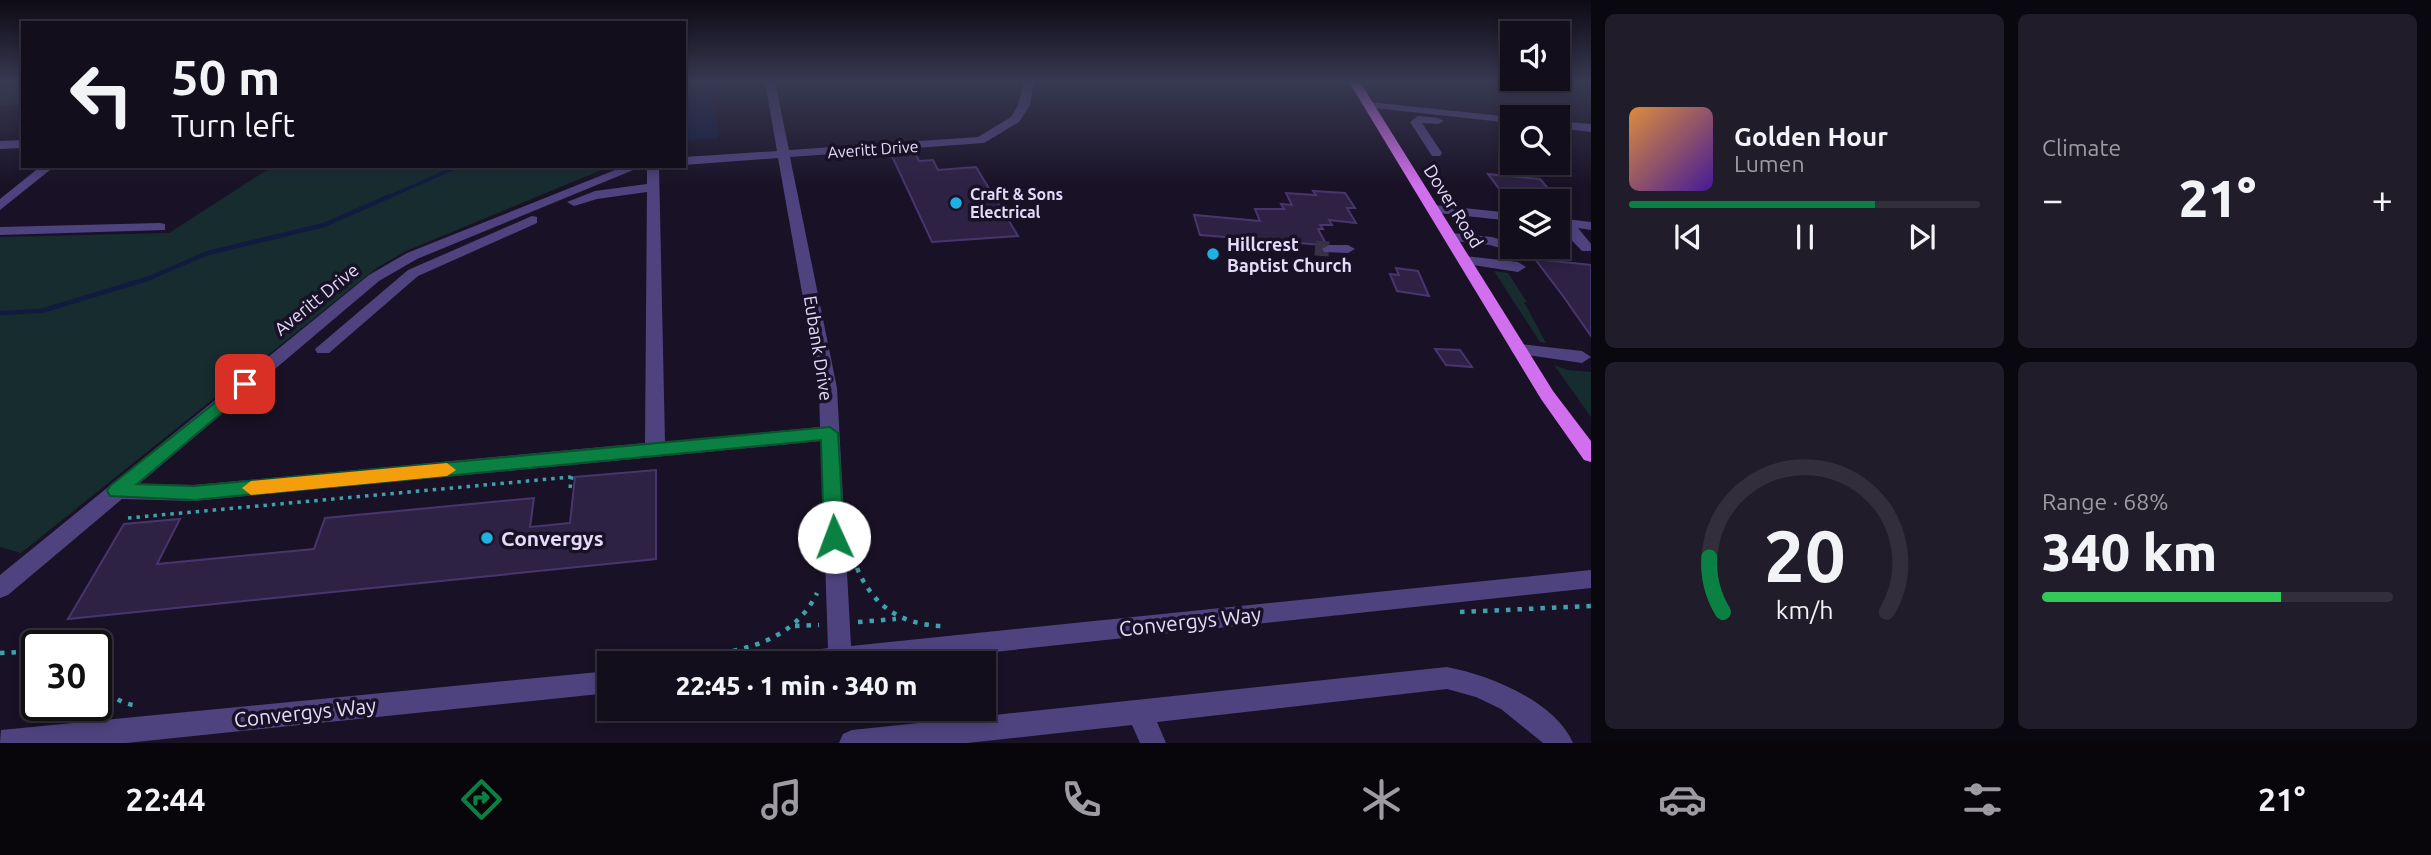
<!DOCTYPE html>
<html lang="en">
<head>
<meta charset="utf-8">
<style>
	:root { --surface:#130e1c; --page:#201c29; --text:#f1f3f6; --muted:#9d9ca3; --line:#322e3b; --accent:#0b8043 }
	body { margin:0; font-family:Ubuntu,sans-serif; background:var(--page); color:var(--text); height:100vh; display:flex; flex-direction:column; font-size:26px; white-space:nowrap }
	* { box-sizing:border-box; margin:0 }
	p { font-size:23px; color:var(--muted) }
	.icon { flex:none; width:38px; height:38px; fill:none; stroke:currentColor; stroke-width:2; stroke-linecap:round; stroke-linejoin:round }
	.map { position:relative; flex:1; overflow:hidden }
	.sheet { display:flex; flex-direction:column; gap:14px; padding:14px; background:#0a080f; width:840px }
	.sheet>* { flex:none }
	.banner { position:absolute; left:21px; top:21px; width:665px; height:147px; border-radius:0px; box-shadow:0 4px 10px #0003,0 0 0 2px var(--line); background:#130e1c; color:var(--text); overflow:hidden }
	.fabs { position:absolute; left:1500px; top:21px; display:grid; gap:14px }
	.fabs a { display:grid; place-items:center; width:70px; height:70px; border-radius:0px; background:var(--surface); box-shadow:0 4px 10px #0003,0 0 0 2px var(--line); font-size:35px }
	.speed { position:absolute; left:21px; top:630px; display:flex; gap:14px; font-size:35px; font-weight:700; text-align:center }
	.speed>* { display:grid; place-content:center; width:91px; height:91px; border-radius:50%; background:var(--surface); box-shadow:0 4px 10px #0003,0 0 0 2px var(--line); line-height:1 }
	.speed .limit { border:4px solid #111; border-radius:10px; background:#fff; color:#111 }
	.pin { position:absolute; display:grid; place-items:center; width:60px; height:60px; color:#fff; margin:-30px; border-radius:14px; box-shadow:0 4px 10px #0006 }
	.me { position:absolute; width:77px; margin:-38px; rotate:358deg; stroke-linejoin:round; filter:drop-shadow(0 0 5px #0008) }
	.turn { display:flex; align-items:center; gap:24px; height:147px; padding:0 35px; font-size:32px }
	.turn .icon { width:91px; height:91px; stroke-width:2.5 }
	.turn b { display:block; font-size:49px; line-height:60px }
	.big { font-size:52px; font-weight:800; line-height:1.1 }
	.sheet .card { flex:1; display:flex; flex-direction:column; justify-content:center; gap:10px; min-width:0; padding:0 24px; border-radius:10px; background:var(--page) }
	.sheet .dial { align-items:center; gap:0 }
	.dial svg { height:182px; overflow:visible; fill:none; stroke:var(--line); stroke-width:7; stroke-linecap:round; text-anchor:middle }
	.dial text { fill:var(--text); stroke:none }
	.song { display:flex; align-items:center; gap:21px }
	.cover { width:84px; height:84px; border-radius:10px; background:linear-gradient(135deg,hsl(30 70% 55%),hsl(260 70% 35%)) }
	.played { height:7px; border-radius:4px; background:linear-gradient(90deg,var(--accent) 70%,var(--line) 70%) }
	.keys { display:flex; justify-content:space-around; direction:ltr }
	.heat { display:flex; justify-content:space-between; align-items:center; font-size:38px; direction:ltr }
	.charge { height:10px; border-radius:5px; background:linear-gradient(90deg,#34c759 68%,var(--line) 0) }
	.sheet .tiles { flex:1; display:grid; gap:14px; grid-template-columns:repeat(2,1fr) }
	.trip { position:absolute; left:597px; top:651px; width:399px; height:70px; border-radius:0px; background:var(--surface); box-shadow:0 4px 10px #0003,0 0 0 2px var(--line); font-weight:800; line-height:70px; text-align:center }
	.menu { display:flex; height:112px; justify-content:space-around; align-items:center; background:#08060b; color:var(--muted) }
	.menu .icon { width:49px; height:49px }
	.menu .selected { color:var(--accent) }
	.menu b { font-size:32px; color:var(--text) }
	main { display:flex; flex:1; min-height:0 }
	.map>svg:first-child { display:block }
	.green { fill:#162c2f }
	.water { fill:#111b40 }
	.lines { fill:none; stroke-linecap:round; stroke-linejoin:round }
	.stream-far1 { stroke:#111b40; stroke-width:3.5 }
	.stream { stroke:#111b40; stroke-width:4.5 }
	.building { fill:#2d2144; stroke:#49356e; stroke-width:2 }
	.minor-tunnel { stroke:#373046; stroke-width:15; stroke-dasharray:15 8; stroke-linecap:butt }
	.path-far1 { stroke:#3ea1ac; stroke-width:3.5; stroke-dasharray:3.5 5; stroke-linecap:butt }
	.path { stroke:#3ea1ac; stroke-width:4.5; stroke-dasharray:4.5 7; stroke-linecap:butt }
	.minor { fill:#4f437f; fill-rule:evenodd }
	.major { fill:#d26fee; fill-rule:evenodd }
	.route { fill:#0b8043; stroke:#07532c; stroke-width:2 }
	.slow { fill:#f59e0b }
	.poi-dot { fill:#1eb2e4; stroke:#191226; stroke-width:2.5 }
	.labels { text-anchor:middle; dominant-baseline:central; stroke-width:7; stroke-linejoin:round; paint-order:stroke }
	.far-street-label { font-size:16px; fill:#e4dbfb; stroke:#191226 }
	.far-poi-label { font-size:16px; font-weight:bold; fill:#e4dbfb; stroke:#191226; text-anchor:start }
	.street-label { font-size:18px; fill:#e4dbfb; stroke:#191226 }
	.poi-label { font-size:18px; font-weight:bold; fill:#e4dbfb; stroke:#191226; text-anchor:start }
	.near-poi-label { font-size:21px; font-weight:bold; fill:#e4dbfb; stroke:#191226; text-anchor:start }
	.near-street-label { font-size:21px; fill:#e4dbfb; stroke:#191226 }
</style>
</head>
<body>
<main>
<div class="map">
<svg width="1591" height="743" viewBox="0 0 1591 743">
	<rect width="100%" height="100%" fill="#191226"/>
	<path class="green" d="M0 82H23V104L0 105Z
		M273 166H611L406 251 378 267 21 553 0 547V237L169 233Z
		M1494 271 1508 273 1527 302H1524L1546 343 1540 342Z
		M1554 365 1568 370 1591 372V417Z"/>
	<path class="water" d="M684 82H711L719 139 684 140Z"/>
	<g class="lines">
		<path class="stream-far1" d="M386 198 459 166"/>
		<path class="stream" d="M0 313 41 311 147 279 208 253 324 225 390 196"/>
	</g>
	<path class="building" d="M915 153 919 161 933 160 938 170 976 167 1018 236 932 242 891 154Z
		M1488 174 1540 179 1558 200 1503 194Z
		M1313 191 1345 193 1355 208H1347L1356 223 1329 220 1332 225H1320L1323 229H1318L1326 244 1323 245 1200 235 1194 215 1260 221 1255 209H1284L1281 204 1292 205 1286 193 1316 195Z
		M1535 259 1591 265V336L1563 296Z
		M1396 268 1418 271 1429 296 1397 291 1390 274 1399 275Z
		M1435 349 1460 350 1472 367 1446 365Z
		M656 470V559L68 619 124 524 180 519 157 564 314 549 325 518 534 498 530 527 570 523 575 477Z"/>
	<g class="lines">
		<path class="minor-tunnel" d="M1315 248 1329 249"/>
		<path class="path-far1" d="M570 488 572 476
			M128 518 571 477"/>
		<path class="path" d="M857 568C873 606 900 624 941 626
			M1460 612 1591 606
			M858 622 896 619
			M795 626 819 625
			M0 653 37 651
			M607 661C676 655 782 667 817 593
			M96 673C106 692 117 704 139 706"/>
		<path class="minor" d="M765 82H775L789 150 978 137 1011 117 1018 105 1024 82H1034L1030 105 1019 122 984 143 790 157 837 388 851 646 1591 570V588L891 663H778L781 655 828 648 821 441 194 501 122 499 8 595 0 598V575L369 275 407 253 625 166H643L417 259 379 281 139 484 194 485 645 443 647 192 597 199 574 206 567 202 595 191 647 184V166H659L665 442 820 427 819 388 778 158 684 165V157L777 151Z
			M1369 102 1512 117H1515H1512V123L1365 107 1363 105Z
			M1418 116 1438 118 1444 121 1438 124 1422 123 1442 153 1440 156H1432L1410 122Z
			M1558 121 1591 124V132L1558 128Z
			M23 140V148L0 149V141Z
			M41 166H55L0 210V199Z
			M1434 205 1512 213V221L1429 212 1427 209Z
			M532 216 537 217V223L418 276 329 353H317L315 349 408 270Z
			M1558 218 1591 222V230L1578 228 1591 244V251H1582L1558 226Z
			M160 223 165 224V230L0 235V227Z
			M1451 233 1492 237 1511 243 1513 247 1506 250 1490 245 1446 240V234Z
			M1329 245H1348L1355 249 1348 253 1324 252 1322 249Z
			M1465 256 1518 262 1526 267 1518 272 1460 263 1458 260Z
			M1519 344 1582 351 1591 357 1582 363 1513 353 1511 349Z
			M1447 667C1489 675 1555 701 1573 743H1543L1501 709 1476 697 1447 689 1157 722 1166 743H1140L1132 725 967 743H839L843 734 852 730Z
			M609 671V693L126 743H0L1 730Z"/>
		<path class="major" d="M1349 82H1360L1553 391 1591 441V462L1584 460 1541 399Z"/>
	</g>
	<linearGradient id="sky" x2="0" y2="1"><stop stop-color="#0e0a15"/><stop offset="0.44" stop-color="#383952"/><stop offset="1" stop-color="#383952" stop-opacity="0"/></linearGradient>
	<rect width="1591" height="186" fill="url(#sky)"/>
	<path class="route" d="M245 379 251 380V388L137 484 194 486 830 427 838 433 844 537 841 543H827L824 537 821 440 194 500 110 496 107 491 110 486Z"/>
	<path class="slow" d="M447 463 456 470 447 476 251 495 242 488 251 481Z"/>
	<g class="poi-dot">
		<circle cx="956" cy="203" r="7"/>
		<circle cx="1213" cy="254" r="7"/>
		<circle cx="487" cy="538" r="7"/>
	</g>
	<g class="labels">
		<g class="far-street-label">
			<text transform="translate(873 149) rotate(-4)">Averitt Drive</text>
		</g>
		<g class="far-poi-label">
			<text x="970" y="194">Craft &amp; Sons<tspan x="970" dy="18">Electrical</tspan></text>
		</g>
		<g class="street-label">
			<text transform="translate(1454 206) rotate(58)">Dover Road</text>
			<text transform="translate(316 299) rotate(-39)">Averitt Drive</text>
			<text transform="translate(819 348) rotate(81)">Eubank Drive</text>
		</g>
		<g class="poi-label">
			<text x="1227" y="244">Hillcrest<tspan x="1227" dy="21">Baptist Church</tspan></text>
		</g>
		<g class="near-poi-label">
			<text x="501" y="538">Convergys</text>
		</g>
		<g class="near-street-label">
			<text transform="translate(1190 621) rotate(-6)">Convergys Way</text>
			<text transform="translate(305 712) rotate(-6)">Convergys Way</text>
		</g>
	</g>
</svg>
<div class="fabs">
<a><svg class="icon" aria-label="sound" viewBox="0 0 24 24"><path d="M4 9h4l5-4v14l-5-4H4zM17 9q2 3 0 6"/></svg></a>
<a><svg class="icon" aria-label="search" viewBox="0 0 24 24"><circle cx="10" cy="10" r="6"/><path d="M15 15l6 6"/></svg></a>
<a><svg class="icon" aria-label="layers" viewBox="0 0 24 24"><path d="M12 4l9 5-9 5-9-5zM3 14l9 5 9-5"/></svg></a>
</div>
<div class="speed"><div class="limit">30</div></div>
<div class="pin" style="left:245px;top:384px;background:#d93025"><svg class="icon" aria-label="arrive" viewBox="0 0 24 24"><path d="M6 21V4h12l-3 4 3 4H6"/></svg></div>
<svg class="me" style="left:834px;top:537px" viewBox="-20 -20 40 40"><circle r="19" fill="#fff"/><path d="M0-13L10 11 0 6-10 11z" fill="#0b8043"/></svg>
<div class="trip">22:45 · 1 min · 340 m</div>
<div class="banner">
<div class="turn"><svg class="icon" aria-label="left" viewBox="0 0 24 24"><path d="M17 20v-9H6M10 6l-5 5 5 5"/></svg><div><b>50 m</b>Turn left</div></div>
</div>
</div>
<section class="sheet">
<div class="tiles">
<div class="card">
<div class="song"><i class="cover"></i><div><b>Golden Hour</b><p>Lumen</p></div></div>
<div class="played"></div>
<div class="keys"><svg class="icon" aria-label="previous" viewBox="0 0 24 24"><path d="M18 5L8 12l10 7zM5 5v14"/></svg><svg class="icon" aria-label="pause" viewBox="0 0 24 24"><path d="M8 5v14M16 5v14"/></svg><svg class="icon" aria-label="next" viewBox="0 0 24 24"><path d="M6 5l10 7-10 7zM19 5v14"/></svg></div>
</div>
<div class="card"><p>Climate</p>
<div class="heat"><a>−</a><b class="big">21°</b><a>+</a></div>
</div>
<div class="card dial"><svg viewBox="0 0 100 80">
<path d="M14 69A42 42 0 1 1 86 69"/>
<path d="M14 69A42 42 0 0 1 8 45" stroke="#0b8043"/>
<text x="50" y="56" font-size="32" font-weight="700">20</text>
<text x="50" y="72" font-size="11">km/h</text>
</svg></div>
<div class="card"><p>Range · 68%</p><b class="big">340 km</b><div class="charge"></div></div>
</div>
</section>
</main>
<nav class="menu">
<b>22:44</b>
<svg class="icon selected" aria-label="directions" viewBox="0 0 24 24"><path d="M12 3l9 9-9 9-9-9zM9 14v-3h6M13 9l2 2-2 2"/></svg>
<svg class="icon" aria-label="music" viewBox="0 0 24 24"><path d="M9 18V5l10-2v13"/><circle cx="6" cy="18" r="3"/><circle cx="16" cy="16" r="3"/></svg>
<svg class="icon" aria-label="phone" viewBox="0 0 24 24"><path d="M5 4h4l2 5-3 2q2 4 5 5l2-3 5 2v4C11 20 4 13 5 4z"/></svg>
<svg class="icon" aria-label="climate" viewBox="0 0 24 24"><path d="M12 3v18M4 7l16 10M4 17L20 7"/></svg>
<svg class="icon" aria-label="car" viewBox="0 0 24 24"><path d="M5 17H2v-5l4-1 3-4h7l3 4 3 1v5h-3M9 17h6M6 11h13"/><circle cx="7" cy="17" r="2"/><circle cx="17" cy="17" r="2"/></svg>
<svg class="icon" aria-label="filters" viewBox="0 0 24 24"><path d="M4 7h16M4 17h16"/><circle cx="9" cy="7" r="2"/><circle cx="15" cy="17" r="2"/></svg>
<b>21°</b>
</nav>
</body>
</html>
